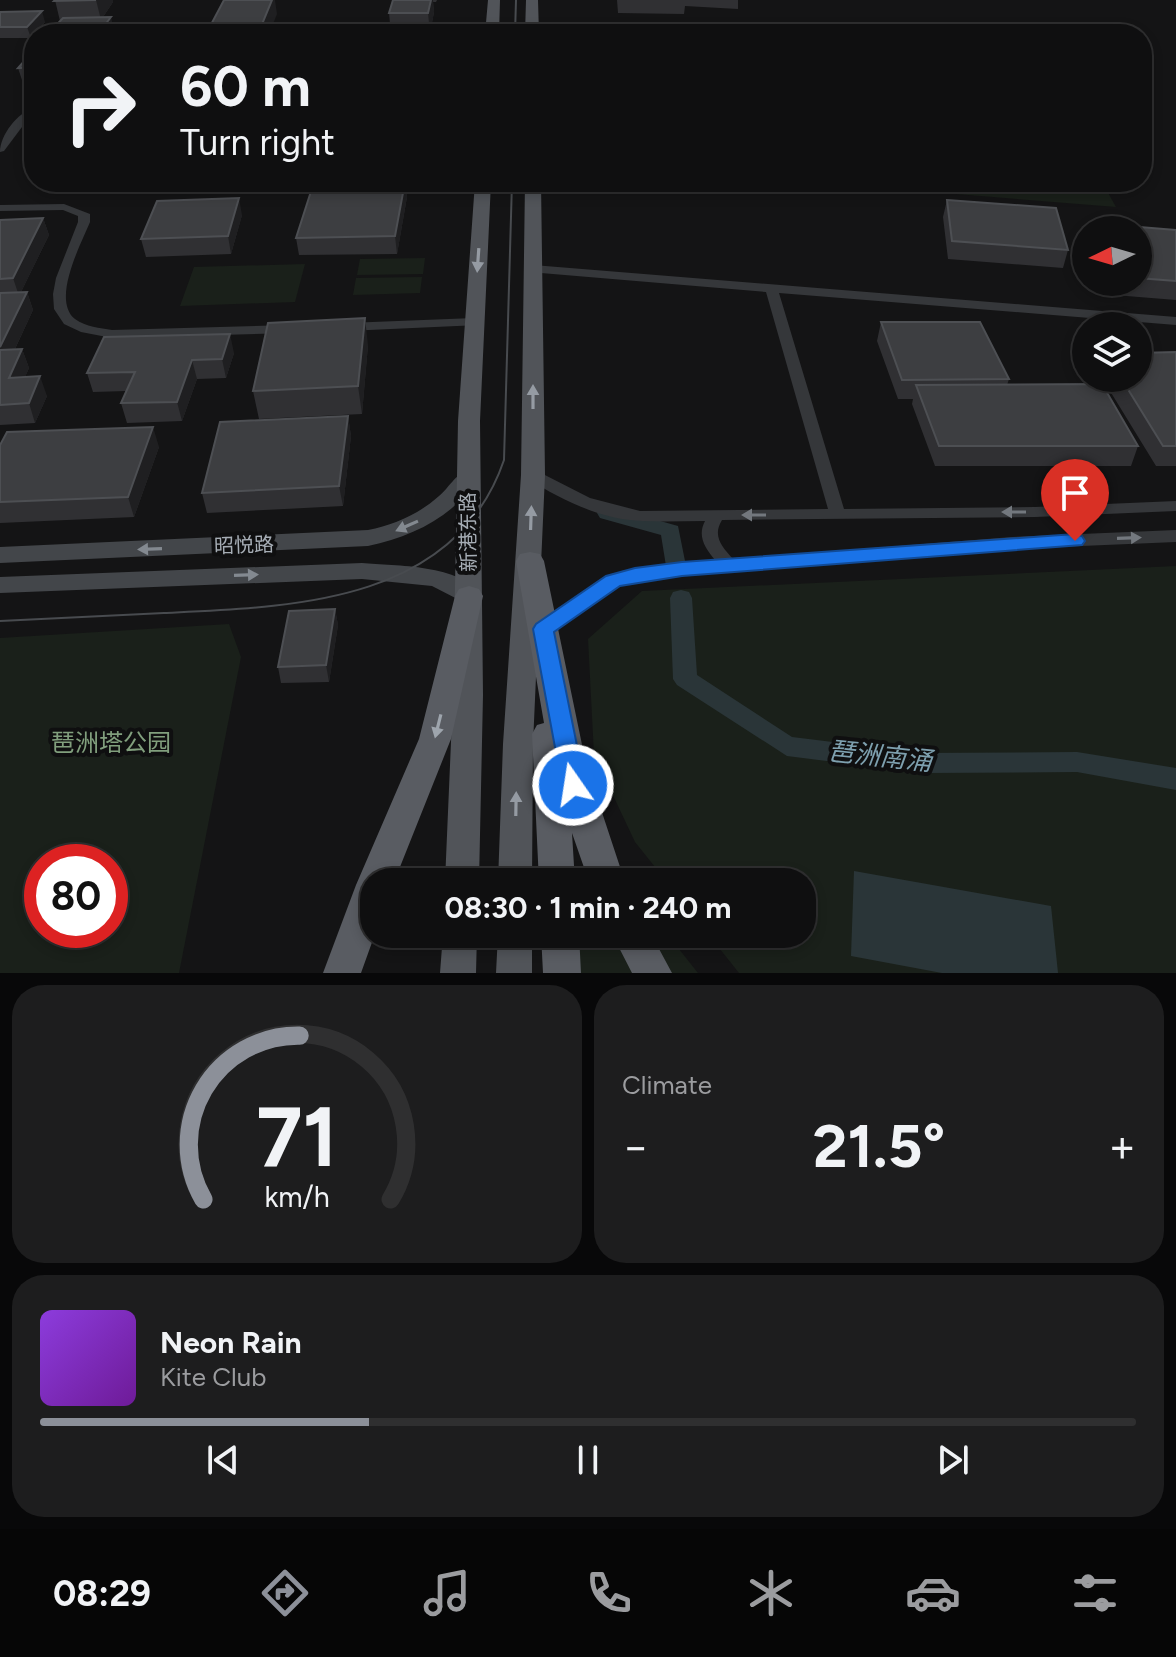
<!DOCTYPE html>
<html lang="en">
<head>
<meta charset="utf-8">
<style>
	:root { --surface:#0f0f10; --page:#1d1d1e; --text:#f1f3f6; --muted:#9b9c9f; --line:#2f2f30; --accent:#8c9099 }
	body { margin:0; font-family:Figtree,"Noto Sans SC",sans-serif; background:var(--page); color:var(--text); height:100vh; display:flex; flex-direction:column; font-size:30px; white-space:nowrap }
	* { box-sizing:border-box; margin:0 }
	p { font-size:26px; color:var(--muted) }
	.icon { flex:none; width:44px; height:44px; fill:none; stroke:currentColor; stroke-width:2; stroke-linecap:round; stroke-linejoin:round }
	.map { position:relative; height:973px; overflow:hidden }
	.side { display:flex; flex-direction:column; gap:12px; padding:12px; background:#080809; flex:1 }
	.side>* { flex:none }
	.top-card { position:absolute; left:24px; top:24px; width:1128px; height:168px; border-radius:32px; box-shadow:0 4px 12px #0003,0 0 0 2px var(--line); background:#0f0f10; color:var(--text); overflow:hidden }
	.needle { width:52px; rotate:265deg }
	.controls { position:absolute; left:1072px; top:216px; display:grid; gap:16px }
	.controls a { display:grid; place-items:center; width:80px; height:80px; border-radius:50%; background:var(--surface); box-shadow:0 4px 12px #0003,0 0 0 2px var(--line); font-size:40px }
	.speed { position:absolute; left:24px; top:844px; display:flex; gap:16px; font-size:40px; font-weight:700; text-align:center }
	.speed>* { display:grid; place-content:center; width:104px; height:104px; border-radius:50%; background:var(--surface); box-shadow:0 4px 12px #0003,0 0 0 2px var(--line); line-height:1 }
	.speed .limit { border:12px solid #d22; background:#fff; color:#111 }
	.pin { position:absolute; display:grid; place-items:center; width:68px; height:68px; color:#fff; margin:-82px -34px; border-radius:50% 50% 50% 0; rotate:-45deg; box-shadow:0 0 8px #0007 }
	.pin .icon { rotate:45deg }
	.me { position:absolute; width:88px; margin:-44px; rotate:347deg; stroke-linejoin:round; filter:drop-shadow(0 0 6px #0008) }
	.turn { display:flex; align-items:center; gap:28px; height:168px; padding:0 24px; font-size:36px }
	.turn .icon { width:104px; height:104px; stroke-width:2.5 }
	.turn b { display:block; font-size:56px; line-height:68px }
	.big { font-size:60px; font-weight:700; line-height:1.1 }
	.side .widget { flex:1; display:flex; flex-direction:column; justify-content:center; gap:12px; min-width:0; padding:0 28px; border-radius:32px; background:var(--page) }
	.side .dial { align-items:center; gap:0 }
	.dial svg { height:208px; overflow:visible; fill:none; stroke:var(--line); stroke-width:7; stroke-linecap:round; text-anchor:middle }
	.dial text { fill:var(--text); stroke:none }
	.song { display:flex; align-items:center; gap:24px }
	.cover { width:96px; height:96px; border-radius:12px; background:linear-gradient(135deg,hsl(270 70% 55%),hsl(280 70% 35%)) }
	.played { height:8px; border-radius:4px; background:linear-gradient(90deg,var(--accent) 30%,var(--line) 30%) }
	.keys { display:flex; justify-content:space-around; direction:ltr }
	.heat { display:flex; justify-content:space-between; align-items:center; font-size:44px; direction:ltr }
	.side .tiles { flex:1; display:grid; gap:12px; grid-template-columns:1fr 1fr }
	.widget:last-child { grid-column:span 2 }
	.trip { position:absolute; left:360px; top:868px; width:456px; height:80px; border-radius:32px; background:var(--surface); box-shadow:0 4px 12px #0003,0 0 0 2px var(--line); font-weight:700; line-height:80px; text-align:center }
	.dock { display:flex; height:128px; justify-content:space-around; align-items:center; background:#060606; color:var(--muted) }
	.dock .icon { width:56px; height:56px }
	.dock .selected { color:var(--accent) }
	.dock b { font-size:36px; color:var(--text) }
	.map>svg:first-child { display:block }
	.green { fill:#1a201a; fill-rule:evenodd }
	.water { fill:#2a3538 }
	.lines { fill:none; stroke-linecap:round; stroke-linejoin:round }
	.canal { fill:#2a3538; fill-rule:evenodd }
	.minor { fill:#35373a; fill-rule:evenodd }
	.secondary { fill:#43464a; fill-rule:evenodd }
	.primary { fill:#515459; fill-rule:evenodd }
	.trunk { fill:#595c62; fill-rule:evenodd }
	.tram { stroke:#484b4f; stroke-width:2 }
	.wall { fill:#303033 }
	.shaded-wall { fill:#1f1f21 }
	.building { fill:#3d3e41; stroke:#4d4f53; stroke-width:2 }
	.oneway { fill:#959ba3 }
	.oneway2 { fill:#73787e }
	.oneway3 { fill:#838990 }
	.oneway4 { fill:#9ea5ad }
	.route { fill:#1a73e8; stroke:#114b97; stroke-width:2 }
	.labels { text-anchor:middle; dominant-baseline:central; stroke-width:8; stroke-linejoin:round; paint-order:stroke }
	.street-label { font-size:20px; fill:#a6adb5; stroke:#0f0f10 }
	.near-park-label { font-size:24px; fill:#819f7d; stroke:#0f0f10 }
	.near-water-label { font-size:26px; font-style:italic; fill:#7ea0af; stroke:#0f0f10 }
</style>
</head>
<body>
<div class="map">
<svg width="1176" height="973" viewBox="0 0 1176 973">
	<rect width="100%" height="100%" fill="#141415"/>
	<path class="green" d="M921 182H1102L1116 207 931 192 919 186Z
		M425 258 423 274 357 275 360 259Z
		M305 264 295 302 180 306 194 267Z
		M422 277 420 293 353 295 356 278Z
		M1176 566V973H739L708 934H802V882H667L635 842 594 755 588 639 642 591Z
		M229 624 241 657 179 973H0V638ZM110 862V930H42V862Z
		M573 934H667L698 973H572Z"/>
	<path class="water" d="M854 871 1051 906 1058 973H942L851 956Z"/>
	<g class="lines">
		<path class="canal" d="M607 506 678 526 685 561 682 566H666L661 535 600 518 597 513 600 508Z
			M681 590 689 592 692 598 697 675 792 737 922 753 1077 752 1176 768V790L1077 772 922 773 787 756 677 685 673 679 670 598 673 592Z"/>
		<path class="minor" d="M34 108V114L31 115 4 151 0 152C0 135 18 112 34 108Z
			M64 204 90 214V222C81 244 51 300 75 319 86 327 100 328 112 330L288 325 295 329 288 333 112 338 81 332 64 324 54 309 53 294 56 278 78 222V216L63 210 0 211V205Z
			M533 265 1176 317V325L779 293 844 509 1035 507 1176 501V511L1035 517 722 520C712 536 722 547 733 559L1012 537 1176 530V542L1012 549 656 577 619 586 546 637H534L531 632 534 627 607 577 656 565 715 560C705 548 697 536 705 521 684 521 663 522 643 521 602 520 561 500 527 478L525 475 527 472H539L590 498 640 511 828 509 766 292 529 272V266Z
			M474 318 481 322 479 325 347 331 340 327 347 323Z"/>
		<path class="secondary" d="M468 471 479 478C452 518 413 536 368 546L0 563V547L368 530C394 525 419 514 439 496 449 488 455 474 468 471Z
			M362 563C395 566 462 564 481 596L478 602 469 605 432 586 362 579 0 593V577Z"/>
		<path class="primary" d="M488 0H500L499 34H485Z
			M526 0H538L539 34H525Z
			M475 182H491L480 421 483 695 479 882H445L453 695 458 421Z
			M525 182H541L545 475 533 744 532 882H498L503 744 521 475Z
			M443 934H477L476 973H440Z
			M498 934H532V973H496Z"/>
		<path class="trunk" d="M530 552 540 554 544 561 586 764 625 882H589L572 833 575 882H539L532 734 537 725 544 723 516 561 520 554Z
			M469 586 479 589 483 596 451 739 394 882H374L375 934 361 973H323L356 885 419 739 455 596 459 589Z
			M541 934H579L581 973H543Z
			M612 934H651L672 973H632Z"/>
		<path class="tram" d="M515 34 516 0
			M0 621C55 618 109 616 164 613 291 607 455 604 504 460L512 182"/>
	</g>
	<path class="wall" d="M50 0H113V2L103 17 60 21 55 0Z
		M393 0H437L436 2H433L434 12 430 33 391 34 389 13Z
		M617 0H738V9L685 6 684 14 618 13Z
		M0 12 45 22 31 38H0Z
		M34 50V89H25L18 68Z
		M308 182H410L409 190H406L407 197 397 254 299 255 296 238 311 192H310Z
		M947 200 1068 250 1063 268 948 259 943 217Z
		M242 215 231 254 146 257 141 239Z
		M43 218 49 235 21 292H27L33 310 15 349H22L29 368 25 377 47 396 35 423 0 425V220Z
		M1103 224 1176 230V300L1114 295 1110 282H1138V230H1101Z
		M881 322 1009 379 1007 385 1138 446 1131 466H935L912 404 913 399H898L877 341Z
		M368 345 362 414 259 419 253 391Z
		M1176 352V466H1156L1102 378H1138Z
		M234 353 226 378 197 379 182 421 127 423 121 403 126 391 93 392 87 373Z
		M348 416 351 436 343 506 207 513 202 493Z
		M0 445 159 447 134 517 0 523Z
		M335 609 338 625 329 682 281 683 278 667Z"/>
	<path class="shaded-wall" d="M96 0H113V2L101 20Z
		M243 0H277H275L277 14 269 34H258Z
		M431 0H433L434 12 430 33 428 13Z
		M42 11 45 22 31 38 27 27Z
		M111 17 115 34H98Z
		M405 182 407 197 397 254 395 236Z
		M239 198 242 215 231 254 228 236Z
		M43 218 49 235 19 296 13 278Z
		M27 292 33 310 5 370 0 355V347Z
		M365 318 368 345 362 414 358 386Z
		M230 334 234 353 226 378 222 359Z
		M22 349 29 368 16 397 9 378Z
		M192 360 197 379 182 421 177 402Z
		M40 376 47 396 35 423 29 403Z
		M348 416 351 436 343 506 339 486Z
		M153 427 159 447 134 517 128 497Z
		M335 609 338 625 329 682 326 665Z"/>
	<path class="building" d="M55 0H96L54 1Z
		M224 0H272L258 34H206Z
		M393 0H431L428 13H389Z
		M42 11 27 27H0V12Z
		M111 17 98 34H48L63 18Z
		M369 23 367 34H284L287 25Z
		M34 50V67L18 68Z
		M314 182H405L395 236 296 238Z
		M239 198 228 236 141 239 157 201Z
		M947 200 1056 208 1068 250 952 241Z
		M43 218 13 278 0 279V220Z
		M1103 224 1176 230V281L1138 278V230H1105Z
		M27 292 0 347V293Z
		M365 318 358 386 253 391 268 323Z
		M881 322H980L1009 379 902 380Z
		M230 334 222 359 192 360 177 402 121 403 135 372 87 373 104 337Z
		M22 349 9 378 40 376 29 403 0 405V350Z
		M1176 352V446H1163L1121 378H1138V353Z
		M1102 384 1138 446H939L916 385Z
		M348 416 339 486 202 493 220 422Z
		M153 427 128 497 0 502V445L7 432Z
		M335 609 326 665 278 667 289 611Z"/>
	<defs><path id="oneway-solid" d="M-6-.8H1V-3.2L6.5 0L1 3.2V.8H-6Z" transform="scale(2)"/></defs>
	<g class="oneway">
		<use href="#oneway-solid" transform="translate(478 260) rotate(94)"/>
		<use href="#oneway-solid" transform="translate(533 397) rotate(-90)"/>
		<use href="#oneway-solid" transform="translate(531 518) rotate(-88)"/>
		<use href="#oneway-solid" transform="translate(516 804) rotate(-89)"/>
	</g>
	<g class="oneway2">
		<use href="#oneway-solid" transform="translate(1014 512) rotate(180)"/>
		<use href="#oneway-solid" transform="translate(754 515) rotate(180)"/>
		<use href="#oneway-solid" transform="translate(1129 538) rotate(-2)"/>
	</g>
	<g class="oneway3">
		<use href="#oneway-solid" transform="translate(407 526) rotate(156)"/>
		<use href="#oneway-solid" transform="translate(150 549) rotate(178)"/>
		<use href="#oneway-solid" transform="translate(246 575) rotate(-2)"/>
	</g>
	<use class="oneway4" href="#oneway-solid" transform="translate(438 726) rotate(104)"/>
	<path class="route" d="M1075 534 1082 536 1085 541 1082 545 682 576 620 586 554 632 585 785 582 791 573 794 565 791 562 785 533 629 536 624 606 576 635 568 682 562Z"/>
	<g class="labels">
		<g class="street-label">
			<text transform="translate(468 532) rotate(-91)">新港东路</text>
			<text transform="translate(244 545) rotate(-2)">昭悦路</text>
		</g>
		<g class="near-park-label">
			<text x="111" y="742">琶洲塔公园</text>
		</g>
		<g class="near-water-label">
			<text transform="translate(880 756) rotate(6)">琶洲南涌</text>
		</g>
	</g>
</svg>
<div class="controls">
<a><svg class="needle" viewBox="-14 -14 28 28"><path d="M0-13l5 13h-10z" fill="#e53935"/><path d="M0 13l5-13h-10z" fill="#9b9c9f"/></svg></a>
<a><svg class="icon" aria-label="layers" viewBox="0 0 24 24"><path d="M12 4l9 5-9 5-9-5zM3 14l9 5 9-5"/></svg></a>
</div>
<div class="speed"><div class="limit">80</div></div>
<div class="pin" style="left:1075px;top:541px;background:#d93025"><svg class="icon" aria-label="arrive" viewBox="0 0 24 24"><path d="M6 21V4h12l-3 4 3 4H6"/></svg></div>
<svg class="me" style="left:573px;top:785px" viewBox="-20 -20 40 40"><circle r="17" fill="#1a73e8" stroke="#fff" stroke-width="3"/><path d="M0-11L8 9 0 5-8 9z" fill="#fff"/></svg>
<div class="trip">08:30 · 1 min · 240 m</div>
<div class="top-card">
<div class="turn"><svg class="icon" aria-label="right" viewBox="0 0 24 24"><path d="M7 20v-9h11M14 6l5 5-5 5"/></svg><div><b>60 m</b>Turn right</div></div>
</div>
</div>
<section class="side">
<div class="tiles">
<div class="widget dial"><svg viewBox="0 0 100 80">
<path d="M14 69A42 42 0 1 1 86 69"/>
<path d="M14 69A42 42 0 0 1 51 6" stroke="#8c9099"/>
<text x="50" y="56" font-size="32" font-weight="700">71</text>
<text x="50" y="72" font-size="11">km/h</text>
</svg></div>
<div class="widget"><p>Climate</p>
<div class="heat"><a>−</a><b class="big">21.5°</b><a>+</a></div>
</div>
<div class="widget">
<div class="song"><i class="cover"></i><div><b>Neon Rain</b><p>Kite Club</p></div></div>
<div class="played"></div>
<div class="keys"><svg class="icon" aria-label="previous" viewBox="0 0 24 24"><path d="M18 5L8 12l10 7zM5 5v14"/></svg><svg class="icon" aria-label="pause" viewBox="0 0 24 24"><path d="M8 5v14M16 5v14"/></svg><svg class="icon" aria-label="next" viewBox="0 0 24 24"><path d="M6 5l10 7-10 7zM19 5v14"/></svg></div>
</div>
</div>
</section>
<nav class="dock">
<b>08:29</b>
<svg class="icon selected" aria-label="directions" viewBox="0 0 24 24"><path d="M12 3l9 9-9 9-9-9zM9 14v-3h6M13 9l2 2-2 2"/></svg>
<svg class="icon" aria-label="music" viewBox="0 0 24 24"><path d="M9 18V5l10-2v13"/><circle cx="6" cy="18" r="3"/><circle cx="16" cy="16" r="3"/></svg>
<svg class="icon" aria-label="phone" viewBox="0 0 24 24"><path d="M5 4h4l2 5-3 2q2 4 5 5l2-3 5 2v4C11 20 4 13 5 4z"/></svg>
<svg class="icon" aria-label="climate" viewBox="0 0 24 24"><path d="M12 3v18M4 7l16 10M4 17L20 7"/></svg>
<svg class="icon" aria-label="car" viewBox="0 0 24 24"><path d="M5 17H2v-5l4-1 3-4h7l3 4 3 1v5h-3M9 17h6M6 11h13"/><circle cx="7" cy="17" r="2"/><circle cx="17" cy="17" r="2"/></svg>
<svg class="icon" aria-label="filters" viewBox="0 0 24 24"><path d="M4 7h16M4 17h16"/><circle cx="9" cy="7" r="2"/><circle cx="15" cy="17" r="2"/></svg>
</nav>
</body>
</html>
